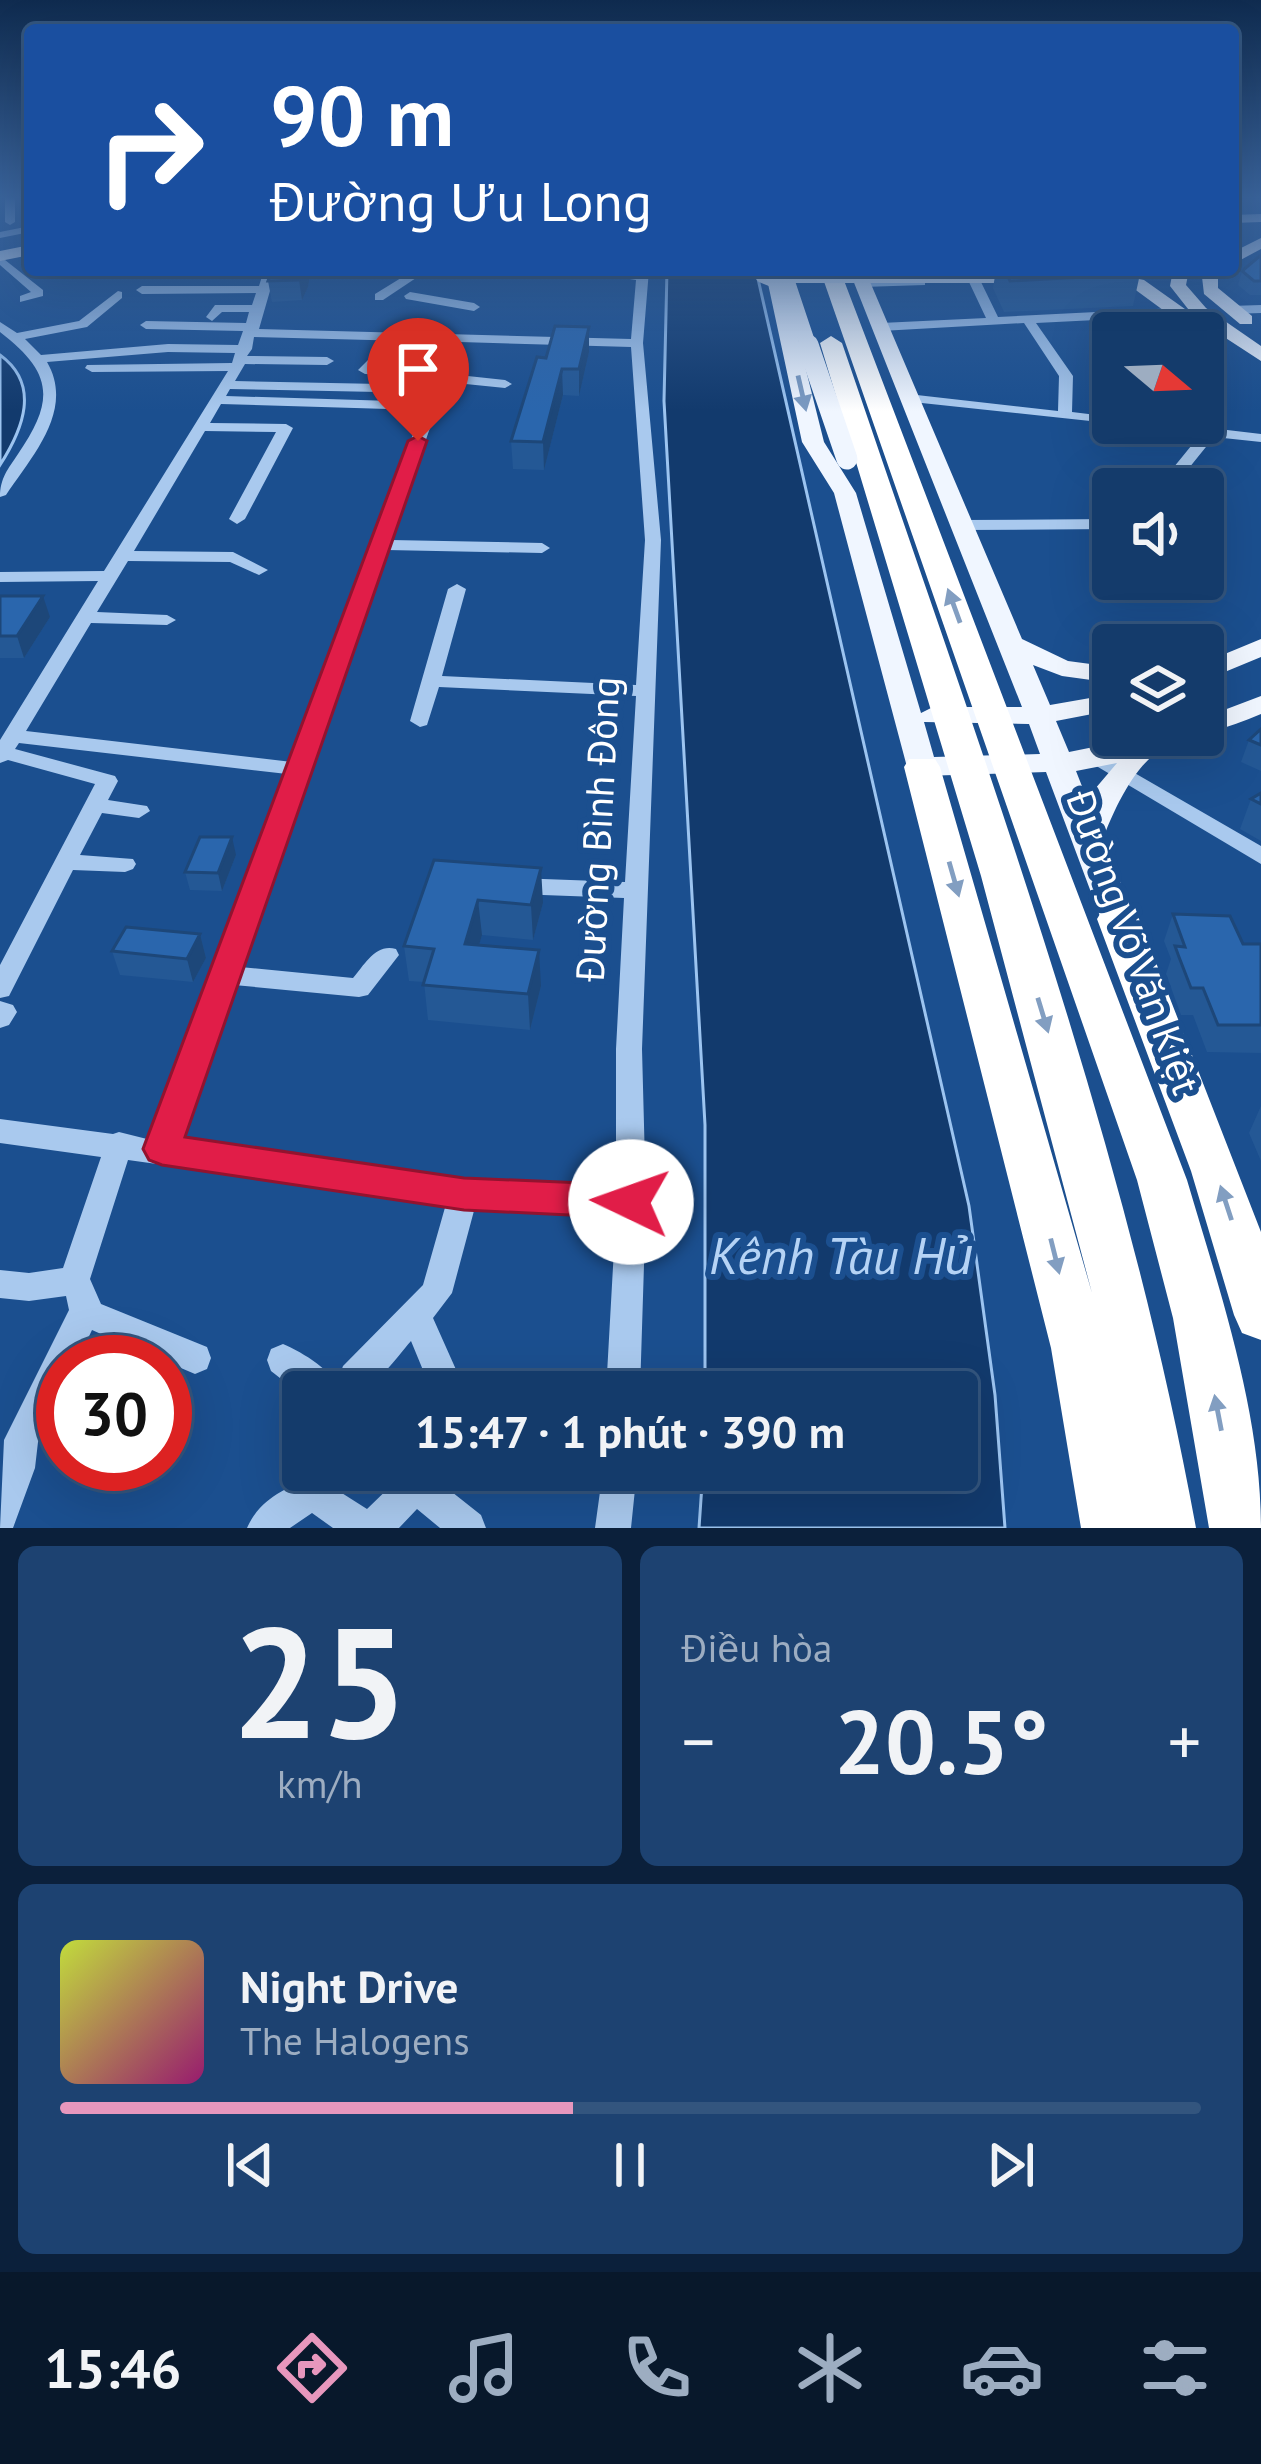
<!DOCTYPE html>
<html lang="vi">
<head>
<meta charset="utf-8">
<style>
	:root { --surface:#143b6b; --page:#1d4271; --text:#f1f3f6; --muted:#9dadc1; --line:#33557e; --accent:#e797bd }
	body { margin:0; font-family:"PT Sans",sans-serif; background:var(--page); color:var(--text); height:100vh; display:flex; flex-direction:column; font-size:45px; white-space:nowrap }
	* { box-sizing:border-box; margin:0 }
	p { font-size:39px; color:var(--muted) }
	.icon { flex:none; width:66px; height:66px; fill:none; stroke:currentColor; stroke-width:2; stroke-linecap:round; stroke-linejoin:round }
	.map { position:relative; height:1528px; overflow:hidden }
	.details { display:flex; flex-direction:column; gap:18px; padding:18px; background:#0b203b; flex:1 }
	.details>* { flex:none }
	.top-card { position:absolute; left:24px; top:24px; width:1215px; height:252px; border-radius:12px; box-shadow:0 12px 48px #0002,0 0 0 3px var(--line); background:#1a4fa0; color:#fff; overflow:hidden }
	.needle { width:78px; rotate:109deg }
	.fabs { position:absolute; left:1092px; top:312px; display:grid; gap:24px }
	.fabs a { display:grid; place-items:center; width:132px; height:132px; border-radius:12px; background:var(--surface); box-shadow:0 12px 48px #0002,0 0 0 3px var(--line); font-size:60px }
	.speed { position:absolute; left:36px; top:1335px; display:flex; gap:24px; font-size:60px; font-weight:700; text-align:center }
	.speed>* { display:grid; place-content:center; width:156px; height:156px; border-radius:50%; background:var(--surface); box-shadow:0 12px 48px #0002,0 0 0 3px var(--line); line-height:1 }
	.speed .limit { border:18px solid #d22; background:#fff; color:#111 }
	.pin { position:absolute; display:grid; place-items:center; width:102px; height:102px; color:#fff; margin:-123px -51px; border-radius:50% 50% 50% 0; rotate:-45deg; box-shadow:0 0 12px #0007 }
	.pin .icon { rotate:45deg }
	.me { position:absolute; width:132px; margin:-66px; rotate:273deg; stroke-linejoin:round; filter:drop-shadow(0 0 9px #0008) }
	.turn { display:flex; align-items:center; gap:42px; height:252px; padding:0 48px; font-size:54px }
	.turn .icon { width:156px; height:156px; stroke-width:2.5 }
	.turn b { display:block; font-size:84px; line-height:102px }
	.big { font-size:90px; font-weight:800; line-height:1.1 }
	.details .tile { flex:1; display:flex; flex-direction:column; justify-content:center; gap:18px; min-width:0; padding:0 42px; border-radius:18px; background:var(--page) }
	.details .dial { align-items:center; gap:0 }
	.dial b { font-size:156px; line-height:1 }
	.song { display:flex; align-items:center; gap:36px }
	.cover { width:144px; height:144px; border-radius:18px; background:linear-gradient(135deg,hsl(70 70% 55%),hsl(320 70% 35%)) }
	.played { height:12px; border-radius:6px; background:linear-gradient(90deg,var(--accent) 45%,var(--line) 45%) }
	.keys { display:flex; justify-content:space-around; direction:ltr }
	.heat { display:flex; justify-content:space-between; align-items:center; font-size:66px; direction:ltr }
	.details .tiles { flex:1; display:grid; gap:18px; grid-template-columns:1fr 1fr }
	.tile:last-child { grid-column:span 2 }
	.trip { position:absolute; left:282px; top:1371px; width:696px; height:120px; border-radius:12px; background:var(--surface); box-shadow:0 12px 48px #0002,0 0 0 3px var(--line); font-weight:800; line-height:120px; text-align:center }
	.dock { display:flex; height:192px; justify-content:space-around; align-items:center; background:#08182b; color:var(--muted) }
	.dock .icon { width:84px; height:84px }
	.dock .active { color:var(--accent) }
	.dock b { font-size:54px; color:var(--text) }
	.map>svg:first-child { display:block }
	.water { fill:#123a6d; stroke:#9cc4f0; stroke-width:3 }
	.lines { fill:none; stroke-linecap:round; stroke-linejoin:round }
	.minor { fill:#a9c9ee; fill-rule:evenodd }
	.major { fill:#f0f6ff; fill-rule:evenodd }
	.highway { fill:#fff; fill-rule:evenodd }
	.major-bridge-far1 { stroke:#f0f6ff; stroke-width:16 }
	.major-bridge { stroke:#f0f6ff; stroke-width:21 }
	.wall { fill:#245895 }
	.shaded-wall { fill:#1d4779 }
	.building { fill:#2a66ad; stroke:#1d4779; stroke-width:3 }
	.oneway { fill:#7b9ac1 }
	.oneway2 { fill:#829ec1 }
	.route { fill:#e11d48; stroke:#92132f; stroke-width:3 }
	.labels { text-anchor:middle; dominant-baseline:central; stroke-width:12; stroke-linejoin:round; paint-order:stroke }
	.street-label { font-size:39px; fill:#fff; stroke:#1b4f8f }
	.near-water-label { font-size:51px; font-style:italic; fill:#b5d3f5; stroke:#1b4f8f }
</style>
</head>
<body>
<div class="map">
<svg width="1261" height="1528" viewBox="0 0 1261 1528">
	<rect width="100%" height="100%" fill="#1b4f8f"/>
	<path class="water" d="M667 270H756L969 1206 995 1395 1005 1528H699L703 1470H957V1392H705V1125L664 401Z
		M0 355C41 385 23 429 0 465Z"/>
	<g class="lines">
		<path class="minor" d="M5 197H15V222L10 225 5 222Z
			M30 226V232L0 238V232Z
			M0 256 43 290V296L20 302V296L31 292 0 265Z
			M152 270H164L156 278 150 275Z
			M208 270H220L213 277 207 274Z
			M264 270H276L259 329 631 339 636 280 574 270 637 274V270H649L643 343 661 540 642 1049 646 1201 640 1392H606L616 1213 475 1207 452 1293 433 1318 466 1392H432L411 1341C394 1360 371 1398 343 1388L339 1377 343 1366 423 1285 446 1204 128 1160 90 1279 101 1304 207 1347 211 1358 207 1369 195 1374 148 1354 144 1362H109L119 1342 92 1330 77 1362H63V1391L38 1442 35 1468 13 1528H0L4 1440 69 1310 66 1296 29 1301 0 1298V1270L29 1273 63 1268 101 1157 0 1143V1119L113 1134 119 1132 151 1140 287 774 19 743 15 749 115 776 118 781 108 800 147 806 150 811 139 818 102 813 80 855 133 859 136 864 133 869 125 872 73 870 9 996 0 998V965L95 784 8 760 0 763V740L98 581 0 582V572L104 571 228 371 92 372 85 368 87 365 232 363 235 353 168 352 47 362C75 410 32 456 6 495L0 497C0 478 8 469 18 454 56 399 52 372 0 332V322L17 333 79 321 118 291 122 292V298L87 327 25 339 41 355 168 344 238 345 243 331 146 329 140 325 146 321 246 323 249 312H222L212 321 206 317 215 305H252L256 293 142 294 136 290 142 286H259ZM254 337 448 342 438 368 374 366 379 360 372 356 358 370 365 374 435 376 432 385 235 381 245 364 327 365 334 361 327 357 247 356 252 349ZM460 342 631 347 645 540 636 685 442 676 466 589 457 584 448 589 410 721 420 727 427 725 439 687 636 696 625 882 516 878 508 880 504 886 508 892 516 894 624 898 616 1049V1188L464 1181 178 1143 234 985 359 997 368 995 399 955 396 949C376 943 365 964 353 978L240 967 387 550 542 553 550 548 542 543 391 540 446 382 505 388 512 384 505 380 449 374ZM230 389 429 393 425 402 226 396ZM221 404 422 410 292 762 26 731 91 623 167 625 176 620 167 615 97 612 128 561 230 562 259 575 268 570 233 552 134 551 205 431 276 432 229 519 237 524 245 519 293 428 286 424 210 423Z
			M414 270H428L383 300H375V294Z
			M975 279 981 282 998 317 1176 308 1182 312 1176 316 1036 323 1073 376 1072 412 1113 417V423L1118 424 903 401 901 398 908 394 1058 411 1059 376 1024 323 881 331 875 327 881 323 986 318 969 282Z
			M921 280 925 281V285L862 287 856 284 862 281Z
			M410 292 474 303 480 307 474 311 406 299 404 296Z
			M1261 305V313L1230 314 1224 310 1230 306Z
			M1123 423H1168L1261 434V442L1214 437 1172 489H1156L1200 435 1130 427Z
			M1113 519V529L962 530 954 525 962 520Z
			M1100 753 1261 846V864L1093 764 1090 759Z
			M0 1001 13 1005 17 1012 9 1025 0 1028Z
			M283 1344C304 1353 333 1371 342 1392H303V1396L271 1371 267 1360 271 1349Z
			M399 1470H433V1477L481 1515 486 1528H440L417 1509 399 1528H333L312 1513 290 1528H247C260 1498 287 1488 315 1476L367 1509 399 1478Z
			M603 1470H637L631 1528H595Z"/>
		<path class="major" d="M1261 214V222L1233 223V215Z
			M1261 238V249L1233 264V252Z
			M30 245V255L0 261V251Z
			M640 270H781L824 442 856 493 921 713 933 707H1022L849 270H865L1022 639 1068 661 1113 667V683L1062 676 1033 665 1050 705 1113 694V710L1056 721 1069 752 1153 735H1203V718L1261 696V714C1227 729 1192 736 1161 751 1136 762 1112 813 1103 839L1135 919 1130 928H1106L1101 919 1046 772 922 776 907 767 834 493 802 442 767 279 648 275ZM924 722 1029 724 1040 754 934 757ZM1117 763 1089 796 1087 799 1076 771Z
			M1173 270H1189L1186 285 1206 308 1261 346V361L1218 333 1178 321 1133 288 1090 276 1098 271 1144 280 1192 314 1170 286Z
			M1208 270H1226L1218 278V288L1252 316V324H1240L1204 294 1202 277Z
			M1261 639V657L1203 681V663Z"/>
		<path class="highway" d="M820 270H840L1187 1180C1220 1292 1261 1411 1261 1528H1209L1173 1318 1137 1180Z
			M831 336 842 343 868 419C992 783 1127 1149 1196 1528H1081L1051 1348 904 767 909 759H935L940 767 1092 1293 981 876 820 343Z
			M1118 904 1133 909 1139 919 1261 1232V1340L1242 1333 1234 1315 1191 1171 1097 919 1103 909Z"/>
		<path class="major-bridge-far1" d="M763 275H1033
			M763 275 788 285 809 348"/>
		<path class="major-bridge" d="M808 345 847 459"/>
	</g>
	<path class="wall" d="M1261 255V295H1250L1238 285 1242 271Z
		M272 270H311L308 287 302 300 272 302 268 281Z
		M448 270H493L483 277 448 272Z
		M996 270H1135L1140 274 1133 306 1004 312 993 288Z
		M589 352 579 396 563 395 544 470 513 469 511 441 546 358Z
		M0 596 50 617 24 658H0Z
		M1261 729V771L1241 762 1249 740Z
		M1261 793V841L1240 829 1251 799Z
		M236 855 222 891 190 890 185 872Z
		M434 860 543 903 533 940 482 935 479 945 541 986 530 1030 428 1020 424 982 409 981 404 946Z
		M1173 914 1243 944H1261V1053L1207 1052 1193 1015H1181L1166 974 1171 959 1164 941Z
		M200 934 206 958 193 982 120 975 112 951Z
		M1261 1106V1161L1249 1133Z"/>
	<path class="shaded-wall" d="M304 270H311L308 287 302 300 299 280Z
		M589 327V352L579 396V369Z
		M562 369 563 395 544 470 543 442Z
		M43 596 50 617 24 658 17 636Z
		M232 837 236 855 222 891 218 873Z
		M541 868 543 903 533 940 531 905Z
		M478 900 482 935 469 979 465 944Z
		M200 934 206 958 193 982 187 959Z
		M539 950 541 986 530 1030 528 994Z"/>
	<path class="building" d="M1261 255V281H1254L1242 271Z
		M272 270H304L299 280 268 281Z
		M1005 270H1135L1140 274 1010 281Z
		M555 326 589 327 579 369H562L543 442 511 441 537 357 546 358Z
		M0 596H43L17 636H0Z
		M1261 729V745L1249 740Z
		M1261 793V804L1251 799Z
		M200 837H232L218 873 185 872Z
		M434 860 541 868 531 905 478 900 465 944 539 950 528 994 423 985 434 949 404 946Z
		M1173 914 1230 916 1243 944H1261V1025H1218L1203 988H1191L1179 957 1175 946 1185 947Z
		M126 927 200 934 187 959 112 951Z"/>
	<defs><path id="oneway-solid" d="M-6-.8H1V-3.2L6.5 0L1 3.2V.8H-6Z" transform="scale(3)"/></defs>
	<use class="oneway" href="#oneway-solid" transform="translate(802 393) rotate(77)"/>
	<g class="oneway2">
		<use href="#oneway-solid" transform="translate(954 606) rotate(-110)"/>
		<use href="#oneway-solid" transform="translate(954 879) rotate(74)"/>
		<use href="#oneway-solid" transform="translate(1043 1015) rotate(73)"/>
		<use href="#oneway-solid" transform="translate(1226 1203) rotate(-108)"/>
		<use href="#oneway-solid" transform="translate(1055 1256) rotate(76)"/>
		<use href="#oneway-solid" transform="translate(1218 1413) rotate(-101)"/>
	</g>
	<linearGradient id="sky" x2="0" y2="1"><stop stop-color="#0f2b4f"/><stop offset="0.48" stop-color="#39639b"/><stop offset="1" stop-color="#39639b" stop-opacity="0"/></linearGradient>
	<rect width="1261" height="411" fill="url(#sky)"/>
	<path class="route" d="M418 436 427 441 185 1137 464 1178 631 1185 644 1190 650 1202 644 1213 631 1218 464 1210 162 1165 149 1160 143 1149 408 441Z"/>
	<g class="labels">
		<g class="street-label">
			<text transform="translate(597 829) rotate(-87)">Đường Bình Đông</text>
			<text transform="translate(1134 942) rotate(70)">Đường Võ Văn Kiệt</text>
		</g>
		<g class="near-water-label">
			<text x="841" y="1255">Kênh Tàu Hủ</text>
		</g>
	</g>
</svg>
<div class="fabs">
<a><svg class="needle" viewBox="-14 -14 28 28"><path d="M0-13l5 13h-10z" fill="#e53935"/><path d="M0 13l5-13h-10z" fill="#9dadc1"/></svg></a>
<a><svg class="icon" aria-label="sound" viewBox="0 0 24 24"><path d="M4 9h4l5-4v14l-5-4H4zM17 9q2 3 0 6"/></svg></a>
<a><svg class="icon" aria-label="layers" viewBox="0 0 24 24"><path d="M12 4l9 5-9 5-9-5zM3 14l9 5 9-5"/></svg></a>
</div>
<div class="speed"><div class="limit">30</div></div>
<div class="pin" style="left:418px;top:441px;background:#d93025"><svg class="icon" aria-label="arrive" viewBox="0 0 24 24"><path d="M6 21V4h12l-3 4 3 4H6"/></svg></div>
<svg class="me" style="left:631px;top:1202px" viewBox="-20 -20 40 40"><circle r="19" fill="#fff"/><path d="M0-13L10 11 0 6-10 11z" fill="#e11d48"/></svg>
<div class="trip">15:47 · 1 phút · 390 m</div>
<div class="top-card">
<div class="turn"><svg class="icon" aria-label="right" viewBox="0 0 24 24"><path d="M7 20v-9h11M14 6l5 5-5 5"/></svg><div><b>90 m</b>Đường Ưu Long</div></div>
</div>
</div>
<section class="details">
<div class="tiles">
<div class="tile dial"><b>25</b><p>km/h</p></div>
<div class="tile"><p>Điều hòa</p>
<div class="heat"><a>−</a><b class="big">20.5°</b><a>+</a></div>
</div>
<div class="tile">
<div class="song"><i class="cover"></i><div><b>Night Drive</b><p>The Halogens</p></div></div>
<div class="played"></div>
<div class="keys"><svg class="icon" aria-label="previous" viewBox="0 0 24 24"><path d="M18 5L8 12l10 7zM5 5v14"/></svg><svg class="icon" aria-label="pause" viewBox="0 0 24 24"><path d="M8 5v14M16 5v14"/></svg><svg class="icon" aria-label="next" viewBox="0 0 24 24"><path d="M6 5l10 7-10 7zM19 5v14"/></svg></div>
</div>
</div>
</section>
<nav class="dock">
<b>15:46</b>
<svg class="icon active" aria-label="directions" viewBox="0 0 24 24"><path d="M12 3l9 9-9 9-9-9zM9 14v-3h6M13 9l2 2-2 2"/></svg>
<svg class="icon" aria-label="music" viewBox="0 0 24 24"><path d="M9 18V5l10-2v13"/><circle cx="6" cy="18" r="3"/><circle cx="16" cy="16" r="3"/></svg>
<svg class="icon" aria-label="phone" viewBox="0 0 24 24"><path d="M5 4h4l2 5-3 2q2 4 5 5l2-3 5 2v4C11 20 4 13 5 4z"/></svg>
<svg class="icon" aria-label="climate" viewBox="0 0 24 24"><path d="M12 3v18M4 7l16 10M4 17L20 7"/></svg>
<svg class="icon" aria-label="car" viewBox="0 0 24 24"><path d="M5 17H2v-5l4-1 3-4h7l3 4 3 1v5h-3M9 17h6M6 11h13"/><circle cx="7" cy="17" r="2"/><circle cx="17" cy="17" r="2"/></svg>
<svg class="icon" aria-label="filters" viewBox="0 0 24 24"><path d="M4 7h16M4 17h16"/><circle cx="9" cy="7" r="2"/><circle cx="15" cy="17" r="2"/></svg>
</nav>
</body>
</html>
